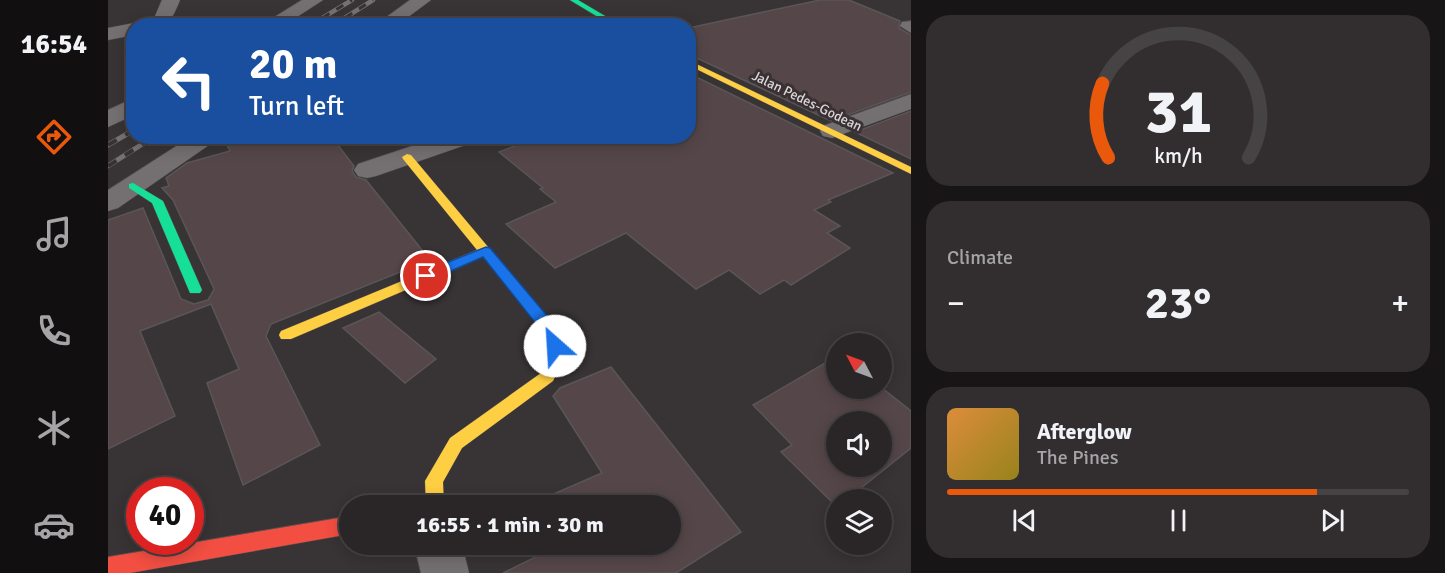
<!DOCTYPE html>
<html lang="en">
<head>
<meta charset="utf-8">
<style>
	:root { --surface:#2a2628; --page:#322e30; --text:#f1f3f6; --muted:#a5a5a8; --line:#464345; --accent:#ea580c }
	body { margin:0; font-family:Signika,sans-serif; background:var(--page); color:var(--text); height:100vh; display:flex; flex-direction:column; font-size:22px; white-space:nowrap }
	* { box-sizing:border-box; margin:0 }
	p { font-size:20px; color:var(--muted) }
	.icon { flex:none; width:33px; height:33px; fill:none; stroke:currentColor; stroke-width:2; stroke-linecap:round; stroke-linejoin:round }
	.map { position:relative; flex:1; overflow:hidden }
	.panel { display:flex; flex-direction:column; gap:15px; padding:15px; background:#171516; width:534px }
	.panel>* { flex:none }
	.top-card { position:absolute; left:18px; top:18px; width:570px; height:126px; border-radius:24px; box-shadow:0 3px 15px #0003,0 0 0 2px var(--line); background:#1a4fa0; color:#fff; overflow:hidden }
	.needle { width:39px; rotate:311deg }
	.tools { position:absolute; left:718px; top:333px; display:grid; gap:12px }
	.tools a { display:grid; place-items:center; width:66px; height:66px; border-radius:50%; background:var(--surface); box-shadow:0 3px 15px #0003,0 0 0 2px var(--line); font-size:30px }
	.speed { position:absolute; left:18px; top:477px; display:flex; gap:12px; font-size:30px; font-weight:700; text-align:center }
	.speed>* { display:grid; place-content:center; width:78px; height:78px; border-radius:50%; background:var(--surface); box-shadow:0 3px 15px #0003,0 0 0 2px var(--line); line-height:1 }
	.speed .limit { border:9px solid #d22; background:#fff; color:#111 }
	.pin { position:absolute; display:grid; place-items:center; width:51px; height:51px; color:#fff; margin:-26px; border:3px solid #fff; border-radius:50%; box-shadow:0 2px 6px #0007 }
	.me { position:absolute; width:66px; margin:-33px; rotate:334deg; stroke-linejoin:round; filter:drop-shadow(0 0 4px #0008) }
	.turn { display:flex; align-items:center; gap:21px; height:126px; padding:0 24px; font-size:27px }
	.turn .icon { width:78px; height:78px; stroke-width:2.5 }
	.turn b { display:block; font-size:42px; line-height:51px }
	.big { font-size:45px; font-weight:800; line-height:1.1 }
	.panel .widget { flex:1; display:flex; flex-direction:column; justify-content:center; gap:9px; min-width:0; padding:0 21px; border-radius:24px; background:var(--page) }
	.panel .dial { align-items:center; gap:0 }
	.dial svg { height:156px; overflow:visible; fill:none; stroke:var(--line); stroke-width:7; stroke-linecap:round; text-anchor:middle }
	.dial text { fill:var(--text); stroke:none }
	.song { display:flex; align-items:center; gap:18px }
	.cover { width:72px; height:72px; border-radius:9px; background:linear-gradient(135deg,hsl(30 70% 55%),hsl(50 70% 35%)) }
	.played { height:6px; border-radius:3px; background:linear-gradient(90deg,var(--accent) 80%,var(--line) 80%) }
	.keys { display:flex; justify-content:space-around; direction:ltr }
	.heat { display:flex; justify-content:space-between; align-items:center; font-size:33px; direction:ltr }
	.trip { position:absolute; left:231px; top:495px; width:342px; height:60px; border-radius:30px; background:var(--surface); box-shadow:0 3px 15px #0003,0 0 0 2px var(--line); font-weight:800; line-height:60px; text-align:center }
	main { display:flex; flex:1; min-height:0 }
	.tabs { display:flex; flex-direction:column; width:108px; justify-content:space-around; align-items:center; background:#110f10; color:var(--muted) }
	.tabs .icon { width:42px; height:42px }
	.tabs .active { color:var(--accent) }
	.tabs b { font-size:27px; color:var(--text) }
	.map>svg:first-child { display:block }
	.building { fill:#554649; stroke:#5a5657; stroke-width:1.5; fill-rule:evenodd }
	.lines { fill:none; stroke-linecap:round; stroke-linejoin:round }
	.street-casing { stroke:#545052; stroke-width:1 }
	.fast-casing { stroke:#545052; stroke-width:1 }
	.slow-casing { stroke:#545052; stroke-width:1 }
	.jam-casing { stroke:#545052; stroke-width:1 }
	.street { fill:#746f71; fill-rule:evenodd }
	.fast { fill:#16e098; fill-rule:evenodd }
	.slow { fill:#ffcf43; fill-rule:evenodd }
	.jam { fill:#f24e42; fill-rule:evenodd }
	.rail-far1-casing { stroke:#747172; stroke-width:4.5 }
	.rail-casing { stroke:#747172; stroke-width:5 }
	.rail-far1 { stroke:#3a3134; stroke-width:3; stroke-dasharray:8; stroke-linecap:butt }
	.rail { stroke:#3a3134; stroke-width:4; stroke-dasharray:10; stroke-linecap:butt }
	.route { fill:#1a73e8; stroke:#114b97; stroke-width:1.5 }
	.labels { text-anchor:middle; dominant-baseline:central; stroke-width:6; stroke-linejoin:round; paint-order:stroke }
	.far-street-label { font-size:14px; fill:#dbd6d8; stroke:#3a3134 }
</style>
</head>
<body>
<main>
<nav class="tabs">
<b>16:54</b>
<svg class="icon active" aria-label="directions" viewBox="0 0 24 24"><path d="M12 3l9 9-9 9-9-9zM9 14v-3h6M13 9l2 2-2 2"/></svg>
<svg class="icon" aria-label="music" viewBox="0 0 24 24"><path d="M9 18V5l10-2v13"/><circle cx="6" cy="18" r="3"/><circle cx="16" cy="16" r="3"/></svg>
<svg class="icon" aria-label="phone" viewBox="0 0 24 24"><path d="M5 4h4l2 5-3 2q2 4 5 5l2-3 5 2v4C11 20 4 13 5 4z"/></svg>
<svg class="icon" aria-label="climate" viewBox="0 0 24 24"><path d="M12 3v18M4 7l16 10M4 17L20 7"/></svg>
<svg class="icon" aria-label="car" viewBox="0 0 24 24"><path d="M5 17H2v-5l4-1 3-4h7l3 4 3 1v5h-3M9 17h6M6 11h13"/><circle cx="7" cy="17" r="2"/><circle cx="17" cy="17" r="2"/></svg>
</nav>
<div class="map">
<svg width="803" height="573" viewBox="0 0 803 573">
	<rect width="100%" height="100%" fill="#383335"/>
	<path class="building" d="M712 0H741L792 21 791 28 803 35V92L723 121 580 54V28Z
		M580 73 785 173 720 200 723 202 706 210 732 226 719 233 742 248 683 285 676 280 652 294 621 270 588 289 518 233 447 268 398 224 448 202 432 189 435 188 391 152 433 136H580Z
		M803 111V159L747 132Z
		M148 136H223L246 166 244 171 248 177 258 180 322 260 163 324 158 336 212 445 135 485 99 383 131 369 103 304 32 331 67 416 0 449V220L35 208 73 299 86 304 100 300 106 289 65 200 54 188 61 186 58 178 79 163 122 151 119 145Z
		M271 312 328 359 297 383 235 328Z
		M729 356V388H774L803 411V448L738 500H729V507L673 452 684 445 645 405ZM729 422H774V466H729Z
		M503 367 633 532 568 573H395L454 544H562V506H418L494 473 445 396 452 388Z"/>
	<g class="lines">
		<defs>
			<path id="street" d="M54 0H72C59 32 57 26 26 26V35L0 40V28L26 23 32 25 47 16Z
				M194 0H215L175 26H152Z
				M302 0H323L288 26H266Z
				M803 21V33L792 26 794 22Z
				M803 94V109L724 138 715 136 712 131 715 126Z
				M26 98V115L0 127V110Z
				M84 136H114L10 208 0 211V190Z
				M334 136H372L369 141 268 176 259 178 250 176 246 170 250 164Z
				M306 544H354L361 573H313Z"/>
			<path id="fast" d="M462 0H470L514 26H505Z
				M25 183 55 201 94 290 92 293H82L44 203 21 188V184Z"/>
			<path id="slow" d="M580 60 803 167V174L580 65Z
				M299 154 303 155 453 334 456 358 445 381 354 448 335 482 336 506H318L317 481 342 438 433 373 440 358 439 335 375 257 183 339H173L171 335 173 331 369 250 295 159 294 157Z"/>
			<path id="jam" d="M242 516V534L22 573H0V557Z"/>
		</defs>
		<use href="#street" class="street-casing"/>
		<use href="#fast" class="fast-casing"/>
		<use href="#slow" class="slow-casing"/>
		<use href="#jam" class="jam-casing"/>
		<use href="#street" class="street"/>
		<use href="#fast" class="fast"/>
		<use href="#slow" class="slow"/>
		<use href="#jam" class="jam"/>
		<defs>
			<path id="rail-far1" d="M201 26 244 0
				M224 26 265 0"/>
			<path id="rail" d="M0 145 26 130
				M0 166 47 136"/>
		</defs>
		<use href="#rail-far1" class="rail-far1-casing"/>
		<use href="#rail" class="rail-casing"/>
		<use href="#rail-far1" class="rail-far1"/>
		<use href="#rail" class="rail"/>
	</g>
	<path class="route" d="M378 247 382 248 451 330 455 346 452 350H442L438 336 375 257 322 280 318 281 311 276 313 273Z"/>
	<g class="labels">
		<g class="far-street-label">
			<text transform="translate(699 101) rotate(26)">Jalan Pedes-Godean</text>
		</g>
	</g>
</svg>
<div class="tools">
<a><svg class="needle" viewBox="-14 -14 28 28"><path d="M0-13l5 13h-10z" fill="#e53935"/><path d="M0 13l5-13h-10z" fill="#a5a5a8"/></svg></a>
<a><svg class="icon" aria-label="sound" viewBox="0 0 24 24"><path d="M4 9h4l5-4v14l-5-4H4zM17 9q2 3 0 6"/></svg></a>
<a><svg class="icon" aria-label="layers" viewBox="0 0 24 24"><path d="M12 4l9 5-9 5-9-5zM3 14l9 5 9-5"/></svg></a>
</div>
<div class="speed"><div class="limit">40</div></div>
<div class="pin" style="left:318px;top:276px;background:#d93025"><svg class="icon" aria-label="arrive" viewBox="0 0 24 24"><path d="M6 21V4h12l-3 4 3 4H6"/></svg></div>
<svg class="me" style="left:447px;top:346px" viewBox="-20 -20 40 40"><circle r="19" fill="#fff"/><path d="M0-13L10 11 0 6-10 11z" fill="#1a73e8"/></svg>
<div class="trip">16:55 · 1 min · 30 m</div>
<div class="top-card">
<div class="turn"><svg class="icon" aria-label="left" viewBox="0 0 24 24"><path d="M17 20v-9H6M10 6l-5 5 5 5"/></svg><div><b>20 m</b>Turn left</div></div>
</div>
</div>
<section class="panel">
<div class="widget dial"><svg viewBox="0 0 100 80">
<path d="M14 69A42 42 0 1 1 86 69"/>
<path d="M14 69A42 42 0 0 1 11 31" stroke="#ea580c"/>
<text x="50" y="56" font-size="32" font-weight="700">31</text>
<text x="50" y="72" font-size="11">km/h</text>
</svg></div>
<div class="widget"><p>Climate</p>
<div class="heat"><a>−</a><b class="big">23°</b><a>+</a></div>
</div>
<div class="widget">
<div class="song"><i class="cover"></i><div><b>Afterglow</b><p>The Pines</p></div></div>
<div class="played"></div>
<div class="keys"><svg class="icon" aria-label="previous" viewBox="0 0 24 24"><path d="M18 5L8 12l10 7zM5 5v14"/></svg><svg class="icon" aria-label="pause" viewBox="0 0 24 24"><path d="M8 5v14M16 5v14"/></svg><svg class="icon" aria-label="next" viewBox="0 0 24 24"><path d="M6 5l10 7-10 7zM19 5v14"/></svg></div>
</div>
</section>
</main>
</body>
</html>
